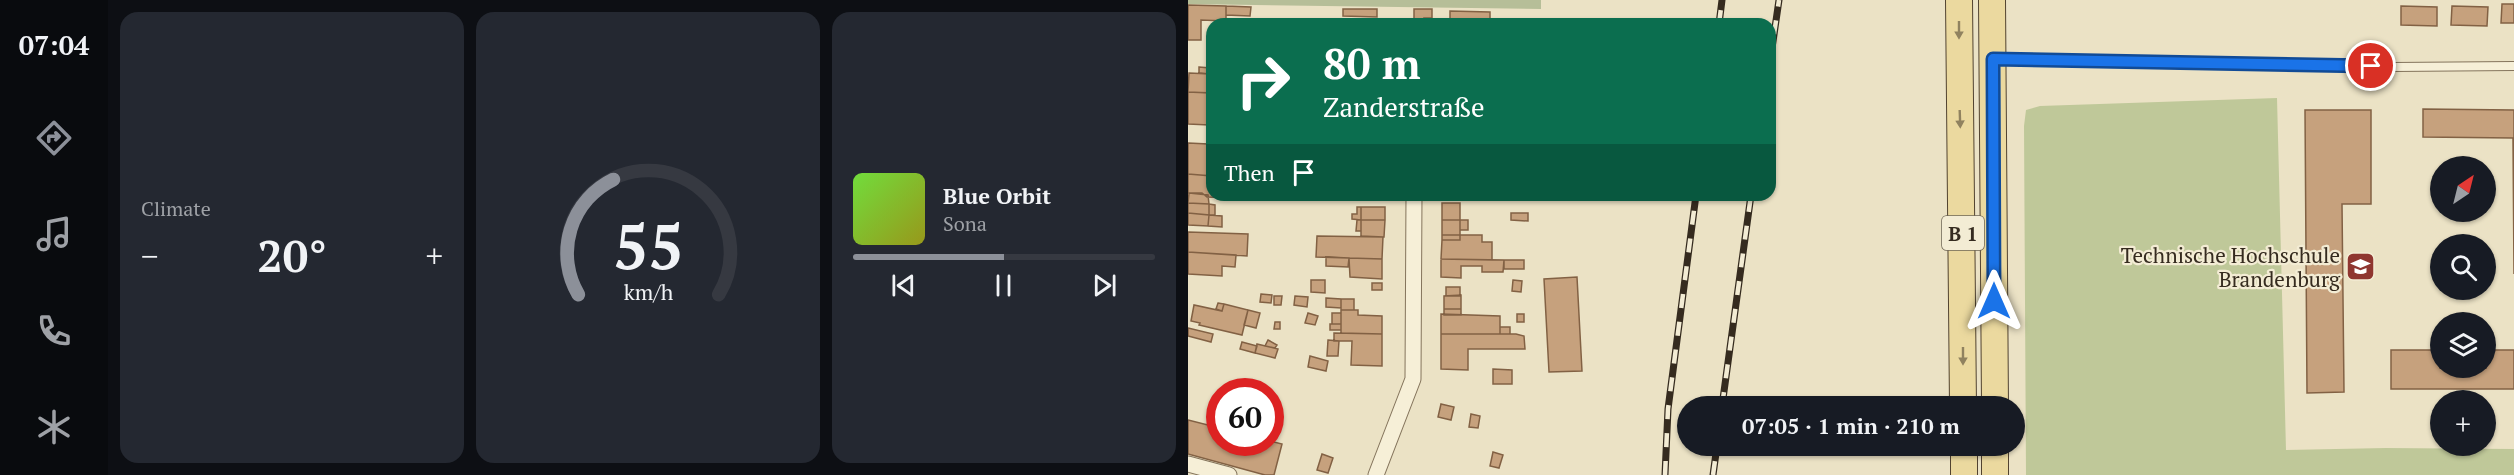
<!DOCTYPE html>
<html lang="en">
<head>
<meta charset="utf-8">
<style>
	:root { --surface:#171b24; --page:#242831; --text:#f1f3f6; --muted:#9ea1a6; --line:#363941; --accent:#8c9099 }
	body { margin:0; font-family:"PT Serif",serif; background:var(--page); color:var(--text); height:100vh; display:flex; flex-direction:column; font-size:22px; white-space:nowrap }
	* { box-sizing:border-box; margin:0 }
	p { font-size:20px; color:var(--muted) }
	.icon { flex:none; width:33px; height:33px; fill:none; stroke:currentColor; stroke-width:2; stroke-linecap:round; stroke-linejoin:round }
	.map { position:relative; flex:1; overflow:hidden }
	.sheet { display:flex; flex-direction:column; gap:12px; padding:12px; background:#0d0f14; width:1080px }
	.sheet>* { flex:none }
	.guide { position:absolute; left:18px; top:18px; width:570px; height:183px; border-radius:18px; box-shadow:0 2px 4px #0004; background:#0b6e4f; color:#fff; overflow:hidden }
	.needle { width:39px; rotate:35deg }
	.tools { position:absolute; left:1242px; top:156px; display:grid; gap:12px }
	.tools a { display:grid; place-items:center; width:66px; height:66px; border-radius:50%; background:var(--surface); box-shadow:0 2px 4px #0004; font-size:30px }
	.speed { position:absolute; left:18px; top:378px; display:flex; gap:12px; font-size:30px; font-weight:700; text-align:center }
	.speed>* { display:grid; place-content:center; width:78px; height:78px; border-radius:50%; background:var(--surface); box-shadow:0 2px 4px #0004; line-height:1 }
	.speed .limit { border:9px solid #d22; background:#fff; color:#111 }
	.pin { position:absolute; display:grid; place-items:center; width:51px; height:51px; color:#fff; margin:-26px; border:3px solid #fff; border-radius:50%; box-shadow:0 2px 6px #0007 }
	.me { position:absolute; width:66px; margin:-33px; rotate:0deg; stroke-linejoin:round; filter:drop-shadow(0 0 4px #0008) }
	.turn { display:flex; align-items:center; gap:21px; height:126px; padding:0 18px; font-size:27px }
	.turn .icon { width:78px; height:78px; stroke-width:2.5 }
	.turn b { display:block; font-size:42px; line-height:51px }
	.then { display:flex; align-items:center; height:57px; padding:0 18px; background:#0003; gap:12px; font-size:22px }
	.big { font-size:45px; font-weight:800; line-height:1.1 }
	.sheet .card { flex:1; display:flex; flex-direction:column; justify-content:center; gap:9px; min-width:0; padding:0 21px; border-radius:18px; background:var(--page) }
	.sheet .dial { align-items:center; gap:0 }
	.dial svg { height:156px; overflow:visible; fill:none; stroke:var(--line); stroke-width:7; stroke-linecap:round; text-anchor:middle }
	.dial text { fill:var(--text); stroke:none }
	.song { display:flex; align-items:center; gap:18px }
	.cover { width:72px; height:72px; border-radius:9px; background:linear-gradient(135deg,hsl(100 70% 55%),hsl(60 70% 35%)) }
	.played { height:6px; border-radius:3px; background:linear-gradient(90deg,var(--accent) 50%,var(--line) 50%) }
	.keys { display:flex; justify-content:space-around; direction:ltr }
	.heat { display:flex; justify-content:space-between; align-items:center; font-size:33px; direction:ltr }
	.sheet .tiles { flex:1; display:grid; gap:12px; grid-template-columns:repeat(3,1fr) }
	.trip { position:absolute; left:489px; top:396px; width:348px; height:60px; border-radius:30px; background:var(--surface); box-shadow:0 2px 4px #0004; font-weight:800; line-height:60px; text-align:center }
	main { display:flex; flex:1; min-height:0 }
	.menu { display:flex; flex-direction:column; width:108px; justify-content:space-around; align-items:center; background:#090b0e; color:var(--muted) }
	.menu .icon { width:42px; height:42px }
	.menu .selected { color:var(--accent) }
	.menu b { font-size:27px; color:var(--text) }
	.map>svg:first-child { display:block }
	.green { fill:#bfc899 }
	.cemetery { fill:#b6be98 }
	.building { fill:#c6a17d; stroke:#826144; stroke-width:1.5 }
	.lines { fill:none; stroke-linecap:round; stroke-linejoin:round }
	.service-casing { stroke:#84745c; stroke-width:10 }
	.minor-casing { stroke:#84745c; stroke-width:17 }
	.primary-casing { stroke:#524330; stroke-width:28 }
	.service { stroke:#f6efd7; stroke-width:8 }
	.minor { stroke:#f6efd7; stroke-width:15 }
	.primary { stroke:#ebd99f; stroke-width:26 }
	.rail-casing { stroke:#352b1f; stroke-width:7 }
	.rail { stroke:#f3ecd4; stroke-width:4.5; stroke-dasharray:14; stroke-linecap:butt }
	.oneway { fill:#90825f }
	.route-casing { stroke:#114b97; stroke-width:15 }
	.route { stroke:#1a73e8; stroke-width:10 }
	.labels { text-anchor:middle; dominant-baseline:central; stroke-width:4.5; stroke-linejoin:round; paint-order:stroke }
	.shield { fill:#f3ecd4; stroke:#6e6555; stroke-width:1.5 }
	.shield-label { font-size:20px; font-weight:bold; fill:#352b1f }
	.poi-label { font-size:21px; fill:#352b1f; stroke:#f3ecd4; text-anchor:end }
</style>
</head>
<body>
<main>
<nav class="menu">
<b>07:04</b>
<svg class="icon selected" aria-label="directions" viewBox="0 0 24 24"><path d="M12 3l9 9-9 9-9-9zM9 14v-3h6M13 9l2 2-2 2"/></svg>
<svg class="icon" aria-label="music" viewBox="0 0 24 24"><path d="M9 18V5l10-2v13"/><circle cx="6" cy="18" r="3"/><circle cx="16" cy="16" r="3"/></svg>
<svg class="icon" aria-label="phone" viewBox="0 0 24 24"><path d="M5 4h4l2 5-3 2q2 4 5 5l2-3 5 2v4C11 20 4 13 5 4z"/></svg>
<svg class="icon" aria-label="climate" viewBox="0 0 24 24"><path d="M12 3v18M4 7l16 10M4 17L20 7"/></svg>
</nav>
<section class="sheet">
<div class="tiles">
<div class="card"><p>Climate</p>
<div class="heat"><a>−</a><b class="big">20°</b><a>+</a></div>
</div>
<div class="card dial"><svg viewBox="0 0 100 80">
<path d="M14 69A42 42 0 1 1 86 69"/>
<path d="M14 69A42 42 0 0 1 32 10" stroke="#8c9099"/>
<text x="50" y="56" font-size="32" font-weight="700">55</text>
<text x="50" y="72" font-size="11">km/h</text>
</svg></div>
<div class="card">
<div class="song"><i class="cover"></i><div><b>Blue Orbit</b><p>Sona</p></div></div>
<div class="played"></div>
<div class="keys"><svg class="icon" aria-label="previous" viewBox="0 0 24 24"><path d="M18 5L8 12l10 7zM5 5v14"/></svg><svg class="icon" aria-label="pause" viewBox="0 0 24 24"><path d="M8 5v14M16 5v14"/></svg><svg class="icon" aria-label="next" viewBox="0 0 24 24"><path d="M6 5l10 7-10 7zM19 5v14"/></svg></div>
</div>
</div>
</section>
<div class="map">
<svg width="1326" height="475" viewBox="0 0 1326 475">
	<rect width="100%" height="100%" fill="#ebe2c5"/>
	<path class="green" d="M1089 98 1098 450 1198 448 1326 449V475H838L836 126 838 110 852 106Z"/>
	<path class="cemetery" d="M0 0H353V9L0 4Z"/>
	<path class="building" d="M1314 4H1326V23H1313Z
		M0 5 38 6V21L13 20V40H0Z
		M38 6 63 7 62 16 38 15Z
		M1213 6 1249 7V26L1213 25Z
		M1264 6 1300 7 1299 26 1263 25Z
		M155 9H189V17L155 16Z
		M226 9H244V18H236L237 24H226Z
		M262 11 302 12V24H262Z
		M11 67 22 68V74L11 73Z
		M1 73 22 74 21 93 0 92Z
		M0 92 24 93 21 125 0 124Z
		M1235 109 1326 110V274L1325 138 1235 137Z
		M1117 110H1183V204H1154L1156 392 1119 393Z
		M0 143 20 144V159H24V176L0 174Z
		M0 174 24 176V195H50V198L19 197 14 193H0Z
		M1 193 20 195 21 204 0 203Z
		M127 195H139V198L127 199Z
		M139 195H196V199L139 198Z
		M254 195H323V200L254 199Z
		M0 203 21 204V215L0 213Z
		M254 203H272V220H254Z
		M21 204 27 205V215H21Z
		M169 207H173V220L164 219V214H169Z
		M173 207H197V220H173Z
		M0 213 21 215 20 226 0 225Z
		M323 213H340V221L323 220Z
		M21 215 34 216V227L20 226Z
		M169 220H173V231H168Z
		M173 220H197L196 237 173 236Z
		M254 220H272V235H254Z
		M272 220H280V230H272Z
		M0 232 60 234 59 256 0 252Z
		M254 235H272V240H254Z
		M272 235H294V242H304V260L253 259 254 240H272Z
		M129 236 195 237 194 259 128 257Z
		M0 252 48 255 47 267 34 266V276L0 274Z
		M138 257 161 258 160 267 138 266Z
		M161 258 194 259V279L162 277Z
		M253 259 316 260 315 272H294V266H273V278L253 277Z
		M316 260H336V269H316Z
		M389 277 394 371 361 372 356 279Z
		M123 280H137V293L123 292Z
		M325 280 334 281 333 292 324 291Z
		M184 283H194V290H184Z
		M258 287H272V296H258Z
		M73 294 84 295 83 303 72 302Z
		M273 295V309H256V296Z
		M86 296H94L93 305H86Z
		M107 296 120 297 119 307 106 305Z
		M138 298 153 299V308L138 307Z
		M153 299H166V310H153Z
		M30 303 36 304 34 311 28 309Z
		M36 304 60 310 54 335 11 325 12 323 3 321 6 305 34 311Z
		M256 309H273V315H256Z
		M60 310 72 313 68 328 56 325Z
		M153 310H170V315L194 316V334L153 333Z
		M120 313 130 316 127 325 117 323Z
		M144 313H153V324H144Z
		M253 314 312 316V334H253Z
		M329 314H336V322H329Z
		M87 322H92V329H86Z
		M142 324H153V330H142Z
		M312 327H322V334H312Z
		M0 328 25 334 23 342 0 336Z
		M146 333 194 334V366L163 365 164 341H146Z
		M253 334H328L336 336 337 349H280V370L253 369Z
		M80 340 89 345 87 348 77 346Z
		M140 340 151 341 150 356H139Z
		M54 342 69 346 67 353 52 349Z
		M69 344 90 349 87 358 67 353Z
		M1203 350H1252V368H1298V350H1326V389H1203Z
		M122 356 140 361 138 371 120 367Z
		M305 369 324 370V384H305Z
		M253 404 266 407 263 420 250 417Z
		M283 414 292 416 290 428 281 427Z
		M0 420 32 428V442H82V441L94 444 86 475H77L0 454Z
		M305 452 315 455 311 468 302 466Z
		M134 454 145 458 140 473 129 470Z"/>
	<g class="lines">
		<defs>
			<path id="service" d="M809 59 1206 67 1326 66"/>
			<path id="minor" d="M0 464 41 475
				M188 475 225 379 226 195"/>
			<path id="primary" d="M771 0 775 406
				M804 0 807 406
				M776 446V475
				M807 446V475"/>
		</defs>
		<use href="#service" class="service-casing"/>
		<use href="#minor" class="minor-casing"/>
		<use href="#primary" class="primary-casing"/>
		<use href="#service" class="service"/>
		<use href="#minor" class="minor"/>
		<use href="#primary" class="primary"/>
		<defs>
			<path id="rail" d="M531 24 534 0
				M582 62 591 0
				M534 406 563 195
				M477 475 480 409 508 195
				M525 475 529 446"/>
		</defs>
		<use href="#rail" class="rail-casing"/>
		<use href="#rail" class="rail"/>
	</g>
	<defs><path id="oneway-solid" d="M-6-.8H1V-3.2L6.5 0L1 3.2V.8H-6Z" transform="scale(1.5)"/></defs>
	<g class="oneway">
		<use href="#oneway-solid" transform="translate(771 30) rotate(90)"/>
		<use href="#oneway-solid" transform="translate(772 119) rotate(88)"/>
		<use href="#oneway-solid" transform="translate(775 356) rotate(90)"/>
	</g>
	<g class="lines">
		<defs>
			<path id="route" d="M806 301 805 59 1183 66"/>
		</defs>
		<use href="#route" class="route-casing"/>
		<use href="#route" class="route"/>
	</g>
	<defs>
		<symbol id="university-square" viewBox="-11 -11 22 22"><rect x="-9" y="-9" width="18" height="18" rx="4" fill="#8f3630" stroke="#f3ecd4"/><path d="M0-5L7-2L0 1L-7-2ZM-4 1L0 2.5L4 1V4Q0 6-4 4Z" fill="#fff"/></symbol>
	</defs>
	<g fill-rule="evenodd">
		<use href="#university-square" x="1156" y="250" width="33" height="33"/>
	</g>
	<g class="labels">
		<rect class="shield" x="754" y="216" width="42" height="34" rx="4.5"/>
		<g class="shield-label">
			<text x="775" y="233">B 1</text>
		</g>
		<g class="poi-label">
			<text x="1152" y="255">Technische Hochschule<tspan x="1152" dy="24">Brandenburg</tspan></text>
		</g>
	</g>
</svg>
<div class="tools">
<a><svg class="needle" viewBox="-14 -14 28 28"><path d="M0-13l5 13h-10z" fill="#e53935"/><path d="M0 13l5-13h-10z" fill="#9ea1a6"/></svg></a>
<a><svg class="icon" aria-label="search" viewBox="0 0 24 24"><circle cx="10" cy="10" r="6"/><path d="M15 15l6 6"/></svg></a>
<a><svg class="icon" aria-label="layers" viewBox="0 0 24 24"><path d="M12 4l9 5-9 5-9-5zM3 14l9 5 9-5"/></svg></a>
<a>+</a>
</div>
<div class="speed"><div class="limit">60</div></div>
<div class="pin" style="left:1183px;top:66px;background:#d93025"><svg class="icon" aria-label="arrive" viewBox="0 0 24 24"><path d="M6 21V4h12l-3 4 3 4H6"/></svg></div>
<svg class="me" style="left:806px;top:301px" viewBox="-20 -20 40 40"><path d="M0-17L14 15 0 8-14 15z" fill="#1a73e8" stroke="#fff" stroke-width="4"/></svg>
<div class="trip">07:05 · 1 min · 210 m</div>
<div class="guide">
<div class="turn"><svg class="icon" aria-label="right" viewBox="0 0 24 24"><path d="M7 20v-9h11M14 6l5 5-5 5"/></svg><div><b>80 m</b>Zanderstraße</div></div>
<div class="then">Then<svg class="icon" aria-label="arrive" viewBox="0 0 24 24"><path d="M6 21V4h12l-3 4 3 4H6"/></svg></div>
</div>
</div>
</main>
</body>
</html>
